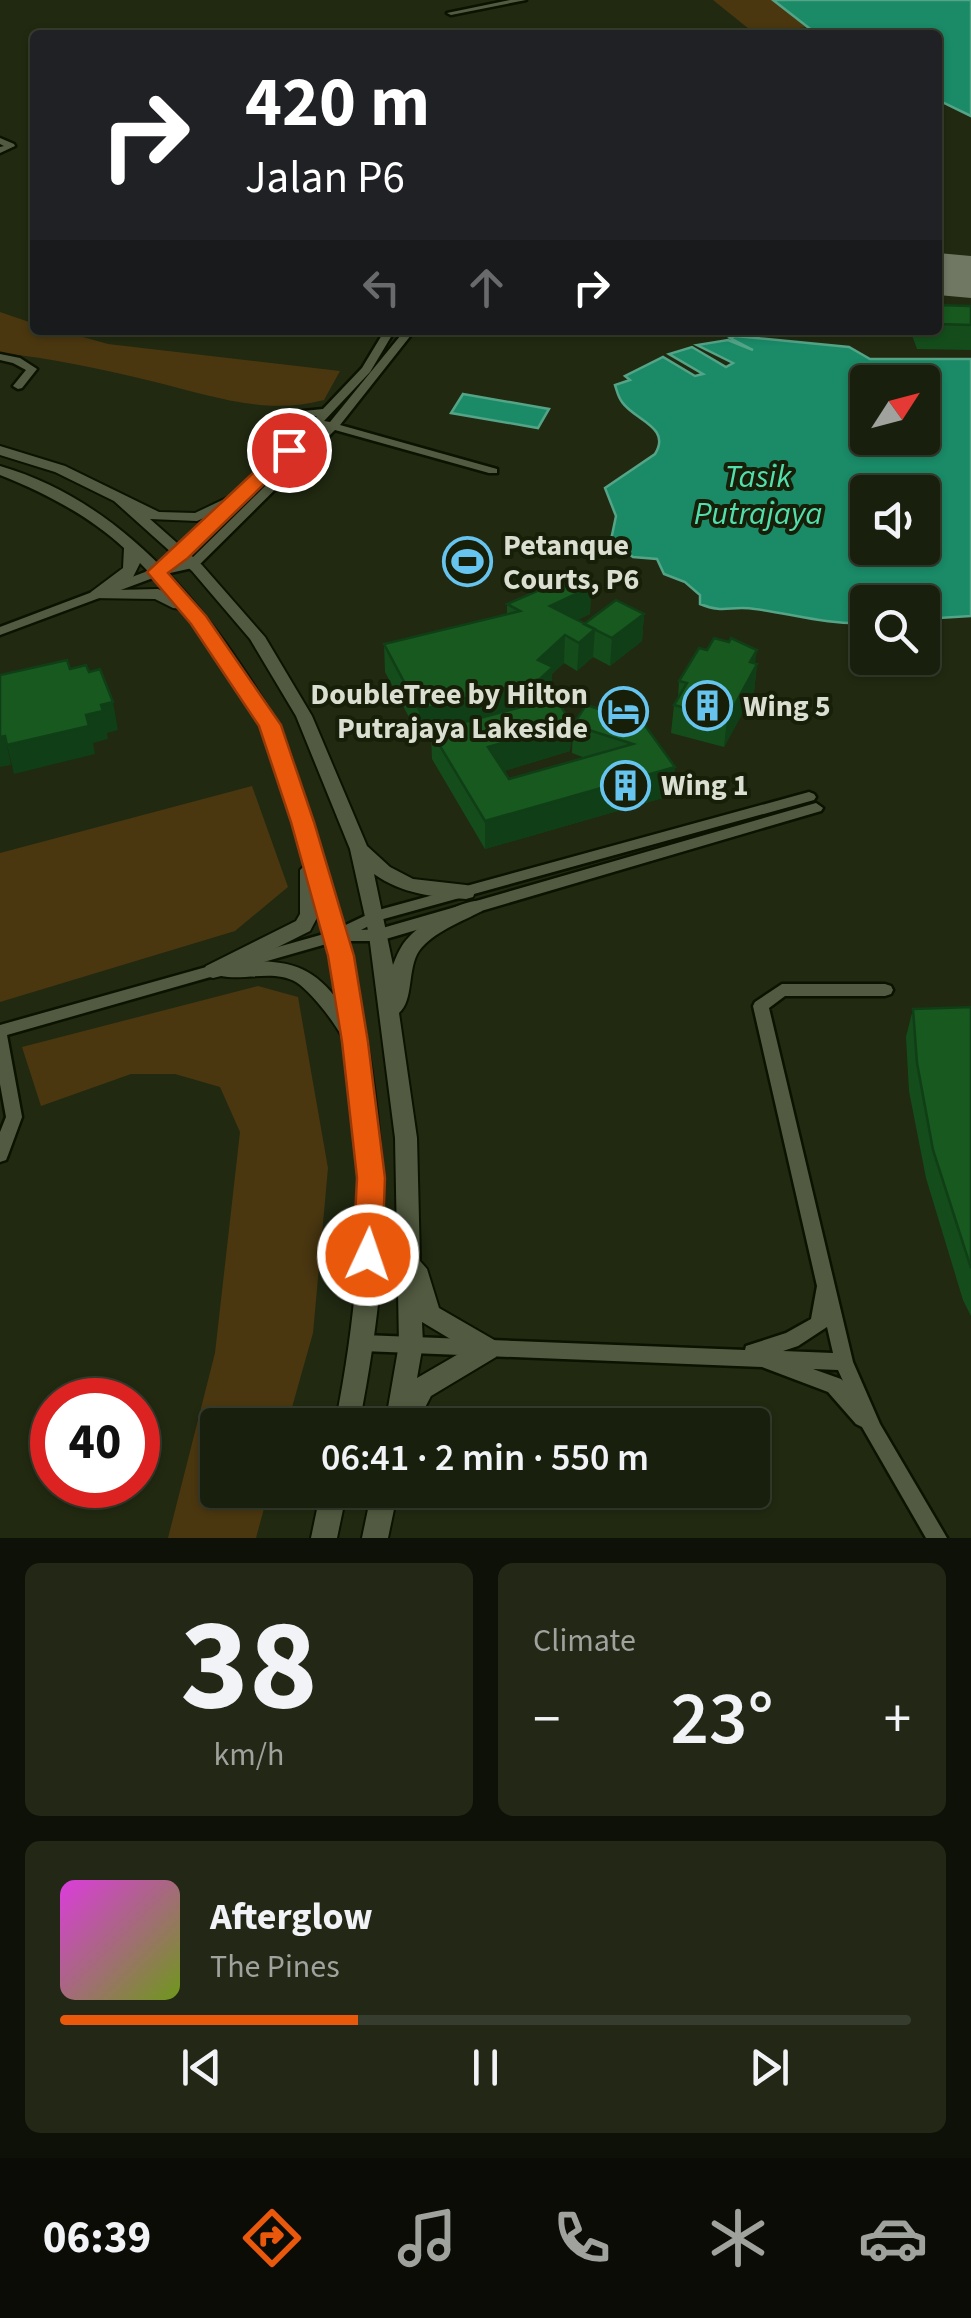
<!DOCTYPE html>
<html lang="en">
<head>
<meta charset="utf-8">
<style>
	:root { --surface:#191f0d; --page:#222716; --text:#f1f3f6; --muted:#9fa29d; --line:#373d2e; --accent:#ea580c }
	body { margin:0; font-family:"Source Sans 3",sans-serif; background:var(--page); color:var(--text); height:100vh; display:flex; flex-direction:column; font-size:38px; white-space:nowrap }
	* { box-sizing:border-box; margin:0 }
	p { font-size:32px; color:var(--muted) }
	.icon { flex:none; width:55px; height:55px; fill:none; stroke:currentColor; stroke-width:2; stroke-linecap:round; stroke-linejoin:round }
	.map { position:relative; height:1538px; overflow:hidden }
	.panel { display:flex; flex-direction:column; gap:25px; padding:25px; background:#0e1107; flex:1 }
	.panel>* { flex:none }
	.top-card { position:absolute; left:30px; top:30px; width:912px; height:305px; border-radius:10px; box-shadow:0 2px 8px #0004,0 0 0 2px var(--line); background:#202124; color:#fff; overflow:hidden }
	.needle { width:65px; rotate:54deg }
	.tools { position:absolute; left:850px; top:365px; display:grid; gap:20px }
	.tools a { display:grid; place-items:center; width:90px; height:90px; border-radius:10px; background:var(--surface); box-shadow:0 2px 8px #0004,0 0 0 2px var(--line); font-size:50px }
	.speed { position:absolute; left:30px; top:1378px; display:flex; gap:20px; font-size:50px; font-weight:700; text-align:center }
	.speed>* { display:grid; place-content:center; width:130px; height:130px; border-radius:50%; background:var(--surface); box-shadow:0 2px 8px #0004,0 0 0 2px var(--line); line-height:1 }
	.speed .limit { border:15px solid #d22; background:#fff; color:#111 }
	.pin { position:absolute; display:grid; place-items:center; width:85px; height:85px; color:#fff; margin:-42px; border:5px solid #fff; border-radius:50%; box-shadow:0 2px 10px #0007 }
	.me { position:absolute; width:110px; margin:-55px; rotate:3deg; stroke-linejoin:round; filter:drop-shadow(0 0 8px #0008) }
	.turn { display:flex; align-items:center; gap:35px; height:210px; padding:0 50px; font-size:45px }
	.turn .icon { width:130px; height:130px; stroke-width:2.5 }
	.turn b { display:block; font-size:70px; line-height:85px }
	.lanes { display:flex; align-items:center; height:95px; padding:0 50px; background:#0003; justify-content:center; gap:50px; direction:ltr }
	.lanes .off { opacity:.35 }
	.big { font-size:75px; font-weight:600; line-height:1.1 }
	.panel .widget { flex:1; display:flex; flex-direction:column; justify-content:center; gap:15px; min-width:0; padding:0 35px; border-radius:15px; background:var(--page) }
	.panel .dial { align-items:center; gap:0 }
	.dial b { font-size:130px; line-height:1 }
	.song { display:flex; align-items:center; gap:30px }
	.cover { width:120px; height:120px; border-radius:15px; background:linear-gradient(135deg,hsl(300 70% 55%),hsl(80 70% 35%)) }
	.played { height:10px; border-radius:5px; background:linear-gradient(90deg,var(--accent) 35%,var(--line) 35%) }
	.keys { display:flex; justify-content:space-around; direction:ltr }
	.heat { display:flex; justify-content:space-between; align-items:center; font-size:55px; direction:ltr }
	.panel .tiles { flex:1; display:grid; gap:25px; grid-template-columns:1fr 1fr }
	.widget:last-child { grid-column:span 2 }
	.trip { position:absolute; left:200px; top:1408px; width:570px; height:100px; border-radius:10px; background:var(--surface); box-shadow:0 2px 8px #0004,0 0 0 2px var(--line); font-weight:600; line-height:100px; text-align:center }
	.tab-bar { display:flex; height:160px; justify-content:space-around; align-items:center; background:#0a0c05; color:var(--muted) }
	.tab-bar .icon { width:70px; height:70px }
	.tab-bar .active { color:var(--accent) }
	.tab-bar b { font-size:45px; color:var(--text) }
	.map>svg:first-child { display:block }
	.green { fill:#4a3710 }
	.water { fill:#1a8a67; stroke:#54a487; stroke-width:2.5; fill-rule:evenodd }
	.lines { fill:none; stroke-linecap:round; stroke-linejoin:round }
	.runway { fill:#707763; fill-rule:evenodd }
	.minor-casing { stroke:#0b1200; stroke-width:5 }
	.tertiary-casing { stroke:#0b1200; stroke-width:4 }
	.minor { fill:#525b41; fill-rule:evenodd }
	.tertiary { fill:#525b41; fill-rule:evenodd }
	.wall { fill:#144d1b }
	.shaded-wall { fill:#103e16 }
	.building { fill:#17591f; stroke:#103e16; stroke-width:2.5 }
	.route { fill:#ea580c; stroke:#983908; stroke-width:2.5 }
	.labels { text-anchor:middle; dominant-baseline:central; stroke-width:8; stroke-linejoin:round; paint-order:stroke }
	.poi-label { font-size:30px; font-weight:bold; fill:#dadfd1; stroke:#181f08; text-anchor:start }
	.water-label { font-size:32px; font-style:italic; fill:#52dead; stroke:#181f08 }
</style>
</head>
<body>
<div class="map">
<svg width="971" height="1538" viewBox="0 0 971 1538">
	<rect width="100%" height="100%" fill="#212911"/>
	<path class="green" d="M713 0H773L808 27 754 33Z
		M0 312 35 324V330H58L108 344 340 371 324 400C265 416 209 395 151 381 101 369 52 358 0 353Z
		M252 786 288 887 235 931 0 1002V853Z
		M258 986 298 997 328 1168 313 1333 287 1425H218V1490H269L256 1538H168L215 1353 240 1132 220 1087 175 1074H131L41 1106 22 1047Z"/>
	<path class="water" d="M773 0H971V116L938 100V35H818Z
		M735 336 849 347 870 359H971V616L923 619 922 602H868L867 623C827 625 793 614 755 609 731 605 724 614 700 604V595L685 582 664 574 657 559 633 557 611 540 616 516 605 488 655 454C672 427 634 420 622 402 618 397 617 391 615 385L630 380 625 376 663 357 695 376 703 374 669 354 692 347 726 367 733 363 697 345 728 340 753 350 730 338ZM922 382V438H868V382ZM922 492V548H868V492Z
		M463 394 549 409 538 428 451 413Z"/>
	<g class="lines">
		<path class="runway" d="M938 253 971 256V298L938 295Z"/>
		<defs>
			<path id="minor" d="M510 0H526L451 15 447 13Z
				M0 138 14 144 15 146 0 153V147L4 146 0 144Z
				M385 330H395L370 372 324 421 330 422 405 330H415L340 425 497 469V473H489L335 430 197 567 161 575 0 635V627L153 569 189 561 325 427 320 425 177 563H169L167 560 169 557 317 416 288 418 283 415 284 413 323 409 362 368Z
				M0 354 20 358 37 369 22 388 18 389 13 386 26 370 13 363 0 360Z
				M809 792 814 794 816 797 814 800 380 920 361 930 379 929 816 803 823 808 821 811 379 941H337L7 1035 22 1117 8 1155 6 1160 0 1162V1132L6 1117 0 1084V1025L331 932 375 911Z
				M782 984H885L891 986 893 990 891 994 885 996H785L769 1008 853 1362 880 1424 947 1538H926L862 1427 856 1424 828 1392 762 1367 363 1351 356 1349 354 1343 356 1337 363 1335 745 1350 746 1346 786 1333 811 1319 817 1286 753 1006 755 1002ZM827 1327 833 1353 783 1351 798 1346ZM813 1369 838 1370 843 1381 841 1379Z"/>
			<path id="tertiary" d="M0 446 65 466 159 512 195 513 235 494H245V500L197 521 150 519 202 565 265 637 312 716 367 846 390 867 413 879 466 885 473 887 475 892 473 897 466 899C433 897 402 894 374 874L393 965C397 955 401 945 409 937 421 923 465 898 482 901L484 906 482 911C461 922 433 932 419 951 407 969 414 1000 399 1013L417 1138 420 1261 427 1269 439 1308 496 1341 500 1349 496 1357 431 1396 416 1425H385L399 1344 395 1138 369 935 350 849 296 716 250 639 192 571 114 501 55 472 0 455ZM422 1322 467 1349 417 1378 423 1344Z
				M0 466C104 496 181 577 240 664 255 687 271 710 283 735 295 763 301 793 311 822 352 946 381 1076 383 1207 384 1280 373 1353 359 1425H335C356 1319 366 1215 355 1107 353 1088 354 1065 347 1047 341 1030 312 992 296 982 273 969 245 981 221 976L213 978 206 976 203 971 206 966 296 921 300 914V870L306 864 264 732 236 683 183 609 173 608 155 599 91 598 89 595 91 592 123 568 124 548C88 515 45 493 0 475ZM140 563 170 594 158 589 116 590 133 577ZM319 914 340 1003C314 968 293 961 250 961L310 931Z
				M321 1490H347L337 1538H311Z
				M372 1490H398L388 1538H362Z"/>
		</defs>
		<use href="#minor" class="minor-casing"/>
		<use href="#tertiary" class="tertiary-casing"/>
		<use href="#minor" class="minor"/>
		<use href="#tertiary" class="tertiary"/>
	</g>
	<path class="wall" d="M938 305 971 306V350L917 349 910 330H938Z
		M591 587 590 614 577 620 584 624 644 614 642 641 610 666 593 657 577 671 564 663 552 674V695L546 700 572 723 570 751 504 771 509 779 585 758 572 753 573 725 632 719 673 795 485 849 432 759 431 735 420 738 385 672 384 644 507 615V604Z
		M755 664H757L754 692 724 747 671 733 674 705 678 698 679 681Z
		M971 1007V1316L963 1300 926 1178 909 1091 906 1037 913 1009Z"/>
	<path class="shaded-wall" d="M591 587 590 614 549 633 550 606Z
		M644 614 642 641 610 666 612 638Z
		M595 629 593 657 577 671 579 643Z
		M565 635 564 663 552 674V695L540 707 431 731V735L420 738 419 710 538 660Z
		M757 650 754 670 757 664 754 692 724 747 727 719 750 662Z
		M113 702 118 730 107 733 108 739 93 743 95 754 14 774 7 745 86 715 101 705Z
		M572 723 570 751 488 776V747Z
		M5 736 11 765 0 767V737Z
		M675 767 673 795 485 849V821Z"/>
	<path class="building" d="M938 305 971 306V325L938 324Z
		M574 575 591 587 550 606 595 629 579 643 565 635 538 660 553 667 540 679 419 710 384 644 520 611 507 604Z
		M616 600 644 614 612 638 584 624Z
		M714 638 729 642 731 638 757 650 750 662 757 664 727 719 674 705 687 683 679 681 699 648 707 650Z
		M67 660 70 669 86 665 89 672 100 669 113 702 101 705 103 711 86 715 89 726 7 745 5 736 0 737V675Z
		M555 698 572 723 488 747 509 779 633 744 573 725 586 705 632 719 636 713 675 767 485 821 431 731Z
		M971 1007V1268L933 1150 917 1063 913 1009Z"/>
	<path class="route" d="M289 444 295 446V454L188 558 168 573 206 616 281 725 314 822 354 956 368 1042 385 1178 382 1255 378 1264 368 1268 357 1264 353 1255 357 1178 342 1042 328 956 291 822 259 726 191 624 147 572 282 446Z"/>
	<defs>
		<symbol id="stadium-ring" viewBox="-11 -11 22 22"><circle r="9.5" fill="#181f08" stroke="#66c4ef" stroke-width="1.5"/><path d="M0-5a6.5 5 0 1 0 0 10a6.5 5 0 1 0 0-10ZM-3.5-1.8h7v3.6h-7Z" fill="#66c4ef"/></symbol>
		<symbol id="building-ring" viewBox="-11 -11 22 22"><circle r="9.5" fill="#181f08" stroke="#66c4ef" stroke-width="1.5"/><path d="M-4-6H4V6H1V3H-1V6H-4ZM-2.5-4.3h1.7v1.8h-1.7ZM.8-4.3h1.7v1.8H.8ZM-2.5-1h1.7V.8h-1.7ZM.8-1h1.7V.8H.8Z" fill="#66c4ef"/></symbol>
		<symbol id="hotel-ring" viewBox="-11 -11 22 22"><circle r="9.5" fill="#181f08" stroke="#66c4ef" stroke-width="1.5"/><path d="M-6-4.5h1.5V1H6V5H4.5V3h-9V5H-6ZM-4 0a1.8 1.8 0 1 1 3.6 0ZM.5 0V-2.5h3Q6-2.5 6 0Z" fill="#66c4ef"/></symbol>
	</defs>
	<g fill-rule="evenodd">
		<use href="#stadium-ring" x="440" y="534" width="55" height="55"/>
		<use href="#building-ring" x="680" y="678" width="55" height="55"/>
		<use href="#hotel-ring" x="596" y="684" width="55" height="55"/>
		<use href="#building-ring" x="598" y="758" width="55" height="55"/>
	</g>
	<g class="labels">
		<g class="poi-label">
			<text x="503" y="545">Petanque<tspan x="503" dy="34">Courts, P6</tspan></text>
			<text x="588" y="694" text-anchor="end">DoubleTree by Hilton<tspan x="588" dy="34">Putrajaya Lakeside</tspan></text>
			<text x="743" y="706">Wing 5</text>
			<text x="661" y="785">Wing 1</text>
		</g>
		<g class="water-label">
			<text x="758" y="477">Tasik<tspan x="758" dy="37">Putrajaya</tspan></text>
		</g>
	</g>
</svg>
<div class="tools">
<a><svg class="needle" viewBox="-14 -14 28 28"><path d="M0-13l5 13h-10z" fill="#e53935"/><path d="M0 13l5-13h-10z" fill="#9fa29d"/></svg></a>
<a><svg class="icon" aria-label="sound" viewBox="0 0 24 24"><path d="M4 9h4l5-4v14l-5-4H4zM17 9q2 3 0 6"/></svg></a>
<a><svg class="icon" aria-label="search" viewBox="0 0 24 24"><circle cx="10" cy="10" r="6"/><path d="M15 15l6 6"/></svg></a>
</div>
<div class="speed"><div class="limit">40</div></div>
<div class="pin" style="left:289px;top:450px;background:#d93025"><svg class="icon" aria-label="arrive" viewBox="0 0 24 24"><path d="M6 21V4h12l-3 4 3 4H6"/></svg></div>
<svg class="me" style="left:368px;top:1255px" viewBox="-20 -20 40 40"><circle r="17" fill="#ea580c" stroke="#fff" stroke-width="3"/><path d="M0-11L8 9 0 5-8 9z" fill="#fff"/></svg>
<div class="trip">06:41 · 2 min · 550 m</div>
<div class="top-card">
<div class="turn"><svg class="icon" aria-label="right" viewBox="0 0 24 24"><path d="M7 20v-9h11M14 6l5 5-5 5"/></svg><div><b>420 m</b>Jalan P6</div></div>
<div class="lanes"><svg class="icon off" aria-label="left" viewBox="0 0 24 24"><path d="M17 20v-9H6M10 6l-5 5 5 5"/></svg><svg class="icon off" aria-label="ahead" viewBox="0 0 24 24"><path d="M12 20V5M6 11l6-6 6 6"/></svg><svg class="icon" aria-label="right" viewBox="0 0 24 24"><path d="M7 20v-9h11M14 6l5 5-5 5"/></svg></div>
</div>
</div>
<section class="panel">
<div class="tiles">
<div class="widget dial"><b>38</b><p>km/h</p></div>
<div class="widget"><p>Climate</p>
<div class="heat"><a>−</a><b class="big">23°</b><a>+</a></div>
</div>
<div class="widget">
<div class="song"><i class="cover"></i><div><b>Afterglow</b><p>The Pines</p></div></div>
<div class="played"></div>
<div class="keys"><svg class="icon" aria-label="previous" viewBox="0 0 24 24"><path d="M18 5L8 12l10 7zM5 5v14"/></svg><svg class="icon" aria-label="pause" viewBox="0 0 24 24"><path d="M8 5v14M16 5v14"/></svg><svg class="icon" aria-label="next" viewBox="0 0 24 24"><path d="M6 5l10 7-10 7zM19 5v14"/></svg></div>
</div>
</div>
</section>
<nav class="tab-bar">
<b>06:39</b>
<svg class="icon active" aria-label="directions" viewBox="0 0 24 24"><path d="M12 3l9 9-9 9-9-9zM9 14v-3h6M13 9l2 2-2 2"/></svg>
<svg class="icon" aria-label="music" viewBox="0 0 24 24"><path d="M9 18V5l10-2v13"/><circle cx="6" cy="18" r="3"/><circle cx="16" cy="16" r="3"/></svg>
<svg class="icon" aria-label="phone" viewBox="0 0 24 24"><path d="M5 4h4l2 5-3 2q2 4 5 5l2-3 5 2v4C11 20 4 13 5 4z"/></svg>
<svg class="icon" aria-label="climate" viewBox="0 0 24 24"><path d="M12 3v18M4 7l16 10M4 17L20 7"/></svg>
<svg class="icon" aria-label="car" viewBox="0 0 24 24"><path d="M5 17H2v-5l4-1 3-4h7l3 4 3 1v5h-3M9 17h6M6 11h13"/><circle cx="7" cy="17" r="2"/><circle cx="17" cy="17" r="2"/></svg>
</nav>
</body>
</html>
